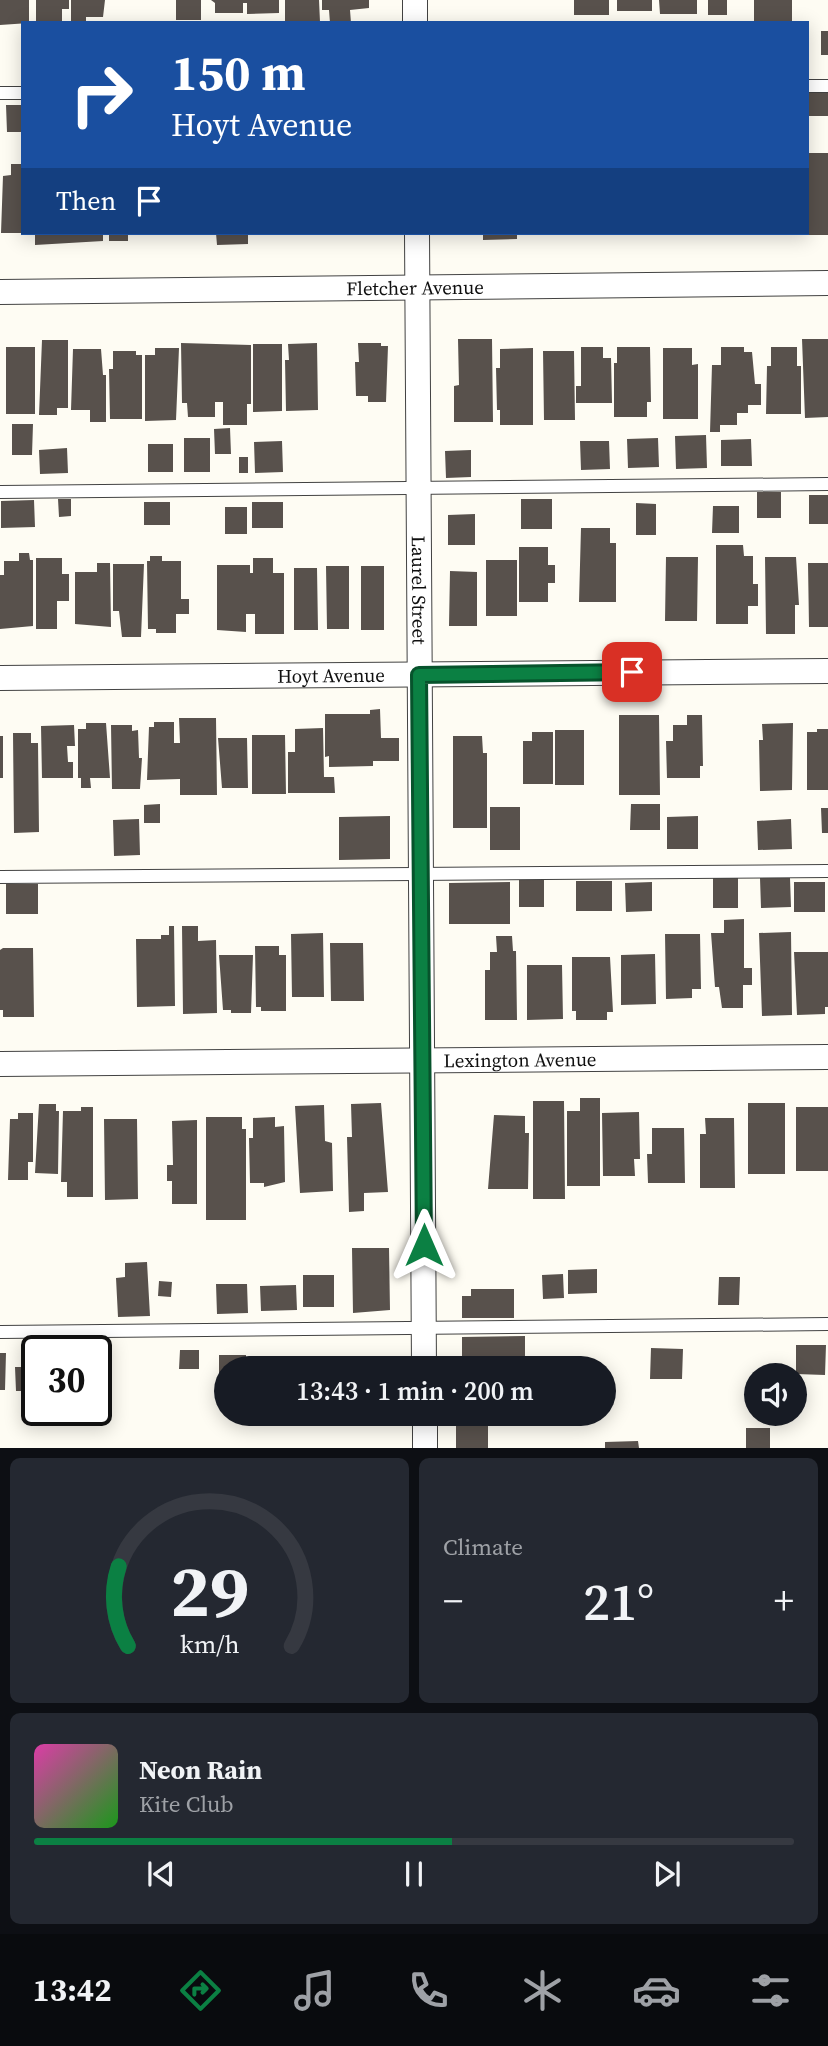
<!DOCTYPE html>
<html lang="en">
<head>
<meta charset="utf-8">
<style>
	:root { --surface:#171b24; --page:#242831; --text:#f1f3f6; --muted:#9ea1a6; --line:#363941; --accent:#0b8043 }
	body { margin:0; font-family:"Source Serif 4",serif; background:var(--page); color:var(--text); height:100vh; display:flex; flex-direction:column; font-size:26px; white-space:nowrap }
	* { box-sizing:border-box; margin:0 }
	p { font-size:23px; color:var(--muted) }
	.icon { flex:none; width:38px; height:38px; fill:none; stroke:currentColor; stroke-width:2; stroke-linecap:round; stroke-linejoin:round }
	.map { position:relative; height:1448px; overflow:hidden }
	.sheet { display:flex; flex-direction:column; gap:10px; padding:10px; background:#0d0f14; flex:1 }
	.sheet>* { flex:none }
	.hud { position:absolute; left:21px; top:21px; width:788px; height:214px; border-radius:0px; box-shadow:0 4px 18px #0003; background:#1a4fa0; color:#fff; overflow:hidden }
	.controls { position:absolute; left:744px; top:1363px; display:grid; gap:14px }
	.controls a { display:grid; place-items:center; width:63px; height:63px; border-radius:50%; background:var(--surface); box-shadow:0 4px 18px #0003; font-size:35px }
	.speed { position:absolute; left:21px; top:1335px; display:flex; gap:14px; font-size:35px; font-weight:700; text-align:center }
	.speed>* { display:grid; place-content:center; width:91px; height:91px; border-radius:50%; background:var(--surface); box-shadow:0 4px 18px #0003; line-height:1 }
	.speed .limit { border:4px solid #111; border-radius:10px; background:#fff; color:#111 }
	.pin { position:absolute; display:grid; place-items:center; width:60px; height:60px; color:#fff; margin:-30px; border-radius:14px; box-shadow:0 4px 10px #0006 }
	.me { position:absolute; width:77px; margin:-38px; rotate:0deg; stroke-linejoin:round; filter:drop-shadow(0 0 5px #0008) }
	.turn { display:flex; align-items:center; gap:24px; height:147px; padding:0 35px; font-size:32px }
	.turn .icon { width:91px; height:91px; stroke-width:2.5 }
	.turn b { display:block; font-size:49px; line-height:60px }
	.then { display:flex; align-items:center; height:66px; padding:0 35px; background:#0003; gap:14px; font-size:26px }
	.big { font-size:52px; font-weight:600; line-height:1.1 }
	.sheet .widget { flex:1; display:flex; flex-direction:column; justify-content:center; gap:10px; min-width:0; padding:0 24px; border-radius:10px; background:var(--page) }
	.sheet .dial { align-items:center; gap:0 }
	.dial svg { height:182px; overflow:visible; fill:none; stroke:var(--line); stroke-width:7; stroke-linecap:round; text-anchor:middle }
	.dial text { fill:var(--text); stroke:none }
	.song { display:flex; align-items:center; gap:21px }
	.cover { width:84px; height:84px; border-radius:10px; background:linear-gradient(135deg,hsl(320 70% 55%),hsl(120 70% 35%)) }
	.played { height:7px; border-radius:4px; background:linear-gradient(90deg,var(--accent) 55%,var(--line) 55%) }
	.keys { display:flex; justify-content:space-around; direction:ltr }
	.heat { display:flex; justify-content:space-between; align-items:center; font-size:38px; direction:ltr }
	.sheet .tiles { flex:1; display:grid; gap:10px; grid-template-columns:1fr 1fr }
	.widget:last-child { grid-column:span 2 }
	.trip { position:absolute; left:214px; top:1356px; width:402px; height:70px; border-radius:35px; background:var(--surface); box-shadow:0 4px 18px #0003; font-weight:600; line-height:70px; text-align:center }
	.menu { display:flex; height:112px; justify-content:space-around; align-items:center; background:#090b0e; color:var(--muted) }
	.menu .icon { width:49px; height:49px }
	.menu .active { color:var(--accent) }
	.menu b { font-size:32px; color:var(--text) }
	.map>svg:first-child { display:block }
	.building { fill:#58514c }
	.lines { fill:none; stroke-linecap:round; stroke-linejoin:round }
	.service-casing { stroke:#424242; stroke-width:14 }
	.minor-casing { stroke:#424242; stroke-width:26 }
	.service { stroke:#fff; stroke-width:12 }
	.minor { stroke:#fff; stroke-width:24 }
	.route-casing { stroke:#07532c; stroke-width:18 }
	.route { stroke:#0b8043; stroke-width:12 }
	.labels { text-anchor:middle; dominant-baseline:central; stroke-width:7; stroke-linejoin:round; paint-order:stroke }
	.street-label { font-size:19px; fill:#0f0f0f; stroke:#fff }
</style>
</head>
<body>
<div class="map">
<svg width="828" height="1448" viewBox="0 0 828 1448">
	<rect width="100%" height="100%" fill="#fefcf3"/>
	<path class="building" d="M0 0H29V23L0 25Z
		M36 0H69V9H62V23H36Z
		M71 0H105L103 17H86V23H71Z
		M176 0H201V20H176Z
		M211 0H279V13L247 14V3H243V13H215V3Z
		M285 0H319L320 22H285Z
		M322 0H369V8L350 10 351 23H330L329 10H322Z
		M574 0H609V15H574Z
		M617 0H652V11H617Z
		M659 0H697V14H660Z
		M708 0H727V15H708Z
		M754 0H792V23H754Z
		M821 31H828V55H821Z
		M807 93H828V116H807Z
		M6 105H23V132H7Z
		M807 153H828V235H807Z
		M11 164H23V233H1L3 176 11 175Z
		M35 233H103V241L35 245Z
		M109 233H128V241H109Z
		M216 233H248V244L217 245Z
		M483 233H517V239L483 240Z
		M458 339H492L493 422H454V386L459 385Z
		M802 339H828V417L805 418Z
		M42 340H68V408H57V415H39Z
		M181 343 251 345V404H247V425H223V402H215V417H188L187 403H182Z
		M317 343 318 410 286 411 285 360H289L288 344Z
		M358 343H381V346H388L386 402H368V396H356L355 362H359Z
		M253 344H282V411L253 412Z
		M6 347H35V414H6Z
		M581 347H603V358H611L612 403H576V386H581Z
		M617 347H650L651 402H647V417H614V363H617Z
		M721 347H744V352H752L755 384H761V405H748V413H737V425H720V432H710L712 365H721Z
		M771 347H797V366H801V414H766L767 366H771Z
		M155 348H179L176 420 145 421V355H155Z
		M533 348V425H500V410H497L496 368H500V349Z
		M663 348H692V365L698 364V419H663Z
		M73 349H101L103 375H106V422H90V410H71Z
		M113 351H136V355H142V419H110L109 369H113Z
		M543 351H574L575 420H544Z
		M12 424H33L32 455H12Z
		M230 428 231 454H215L214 429Z
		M706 435 707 468 676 469 675 436Z
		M184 438H210V472H184Z
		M658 438 659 467 628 468 627 439Z
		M751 439 752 466H721V440Z
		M282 441 283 472 255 473 254 442Z
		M580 441H609L610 469 581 470Z
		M148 444H173V472H148Z
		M67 448 68 473 40 474 39 450Z
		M471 450V477L446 478 445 451Z
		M239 457H248V473H239Z
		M757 492H781V518H757Z
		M809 495H828V524H809Z
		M58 499H71V516L59 517Z
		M521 499H552V529H521Z
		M34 500 35 527 1 528V501Z
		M144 502H170V525H144Z
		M252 502H283V528H252Z
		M636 503 656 504V535H636Z
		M713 506H739V533H712Z
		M225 507H247V534H225Z
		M475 514V545H448V515Z
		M581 528H610V543H616V602H579Z
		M716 545H743L744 556H753V584H758V606H748V624H716Z
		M519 547H548V565H555V583H548V602H519Z
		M19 553H29L30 560H33V626L0 629V575H4V561H19Z
		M150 556H162V561H181V599H189V614H176V633H156V629H148L147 561H150Z
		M666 557H698L697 621H665Z
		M765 557H796L799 605H795V634H766Z
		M36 558H62V574H69V601H57V629H36Z
		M253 558H273V573H284V634H255V614H246V632L217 630V565H250V573H253Z
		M486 560H517V616H486Z
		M97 563H110L111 627 75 624V572H97Z
		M808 563H828V627H809Z
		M113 564H144L141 637H122L119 611H113Z
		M326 566H349V629H327Z
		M361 566H384V630H361Z
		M294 568H317L318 630H294Z
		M450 571 477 572V626H449Z
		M380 709 381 738H399V761H373V766L329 767V756L325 757V714H370V710Z
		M619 715H659L660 795H619Z
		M687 715H702L703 766H700V778H667L666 741H673V725H687Z
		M179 718H216L217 795H180V779L147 780 149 727H154V722H174V743H180Z
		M86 723H106L110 778H90L91 788H81V778H78V729H86Z
		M793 723 792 790 760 791 759 740H763L762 724Z
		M74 725 75 746H67L68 762H73V778H42L41 726Z
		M111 725H132V731L138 730 139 758H142L140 789H112Z
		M323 728 324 777H334L335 793H288V752H295V729Z
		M817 729H828V790H807V732H817Z
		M555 730H584V785H555Z
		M532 732H553V784H523V741H532Z
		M13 733H31V743H38L39 832 14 833Z
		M252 735H285L286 794H252Z
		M0 736H3V778H0Z
		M453 736H482L483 753H487V828H453Z
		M218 738H247L248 788H222Z
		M160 804V823H144V805Z
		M631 804H660V830H630Z
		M490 807H520V850H490Z
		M821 808H828V833H822Z
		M390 816V859L339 860V817Z
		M698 816V849H667V817Z
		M139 819 140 855 114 856 113 820Z
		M791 819 792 849 758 850 757 821Z
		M713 877H738V908H713Z
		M760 878H790L791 907 761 908Z
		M544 879V907H519V880Z
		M576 881H612V911H576Z
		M510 882V924H449V883Z
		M652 882V911L626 912 625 883Z
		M794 882H825V912H794Z
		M6 884H38V914H6Z
		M744 919V968H752V985H743V1008H722L719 987H715L711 933H724V920Z
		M169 926H174L175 1006 137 1007 136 939H161V935H169Z
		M182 926H198V941L216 940 217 1013 183 1014Z
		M791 932 792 1015 762 1016 759 933Z
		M323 933 324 997H292L291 934Z
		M665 934H700L701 989H692V998L666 999Z
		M496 936H512L513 951H516L517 1020H485V970H490V952H497Z
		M330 943H363L364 1001H331Z
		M255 946H279V955H286V1011H261V1007H256Z
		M3 948H33L34 1017H3V1010H0V950Z
		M794 952H828V1007H825V1014L797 1015Z
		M655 954 656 1004 621 1005V955Z
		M219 955H253L251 1013H231V1010H223Z
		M572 957H610L613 1012H607V1020H576V1011H572Z
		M527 965H562L563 1019 527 1020Z
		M580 1098H600V1186H567V1111H580Z
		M533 1101H564L565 1199H533Z
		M381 1103 388 1192 364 1193V1211L349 1212 347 1137H352L351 1104Z
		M748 1103H785V1174H748Z
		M39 1104H56V1111H59L58 1174 35 1173Z
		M324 1105 325 1141 332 1143 333 1191 300 1193 295 1106Z
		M81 1107H93V1197H67V1182H61L63 1111H81Z
		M796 1107H828V1171H796Z
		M639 1112 640 1159H634L635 1176H603L602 1113Z
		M18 1113H33V1162H28V1180H8L10 1119H18Z
		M494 1115 525 1116V1133H529L528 1189H488Z
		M206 1117H242V1129H246V1220H206Z
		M275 1117V1127L284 1126 285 1182 264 1187V1183H250L249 1138H253V1118Z
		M705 1118H734L735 1188H700V1134H706Z
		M104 1119H137L138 1199 105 1200Z
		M197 1120V1204H172V1181H167V1165H173L172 1121Z
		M652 1128H684L685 1183H648L647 1154H652Z
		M352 1248H389L390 1310 353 1313Z
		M147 1262 150 1316 118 1317 116 1278 125 1277V1263Z
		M597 1269V1293L568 1294V1270Z
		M563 1274 564 1298 543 1299 542 1275Z
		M303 1275H334V1307H303Z
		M719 1277H740L739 1305H718Z
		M159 1281 172 1282 171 1297 158 1296Z
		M216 1284H247L248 1313 217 1314Z
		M296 1285 297 1310 261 1311 260 1286Z
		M471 1289H514V1318H462V1296H471Z
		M525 1336V1356L499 1357V1366H462V1337Z
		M796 1345H826L825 1375 796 1374Z
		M651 1348 683 1349 682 1379H650Z
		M180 1350H199V1369H179Z
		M0 1353H6L5 1390H0Z
		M219 1355H246V1368H226V1393L219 1392Z
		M15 1367H37V1391H16Z
		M456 1425H488V1448H456Z
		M746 1428H770V1448H746Z
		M638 1441 639 1448H605V1442Z"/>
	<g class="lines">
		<defs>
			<path id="service" d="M807 86H828
				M0 93H23
				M0 492 828 484
				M0 877 828 871
				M0 1332 828 1324"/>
			<g id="minor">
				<path d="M415 0V23"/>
				<path id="s1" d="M417 233 424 1368"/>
				<path id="s2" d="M0 292 828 283"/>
				<path id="s3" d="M0 678 828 671"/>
				<path id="s4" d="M0 1064 828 1057"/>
				<path d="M425 1414V1448"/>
			</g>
		</defs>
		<use href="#service" class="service-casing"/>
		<use href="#minor" class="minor-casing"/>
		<use href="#service" class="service"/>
		<use href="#minor" class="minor"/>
	</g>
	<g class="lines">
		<defs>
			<path id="route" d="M424 1245 419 675 632 672"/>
		</defs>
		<use href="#route" class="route-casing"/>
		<use href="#route" class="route"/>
	</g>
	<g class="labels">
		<g class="street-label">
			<text stroke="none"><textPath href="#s2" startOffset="415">Fletcher Avenue</textPath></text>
			<text stroke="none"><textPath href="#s1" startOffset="357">Laurel Street</textPath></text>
			<text stroke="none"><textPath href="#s3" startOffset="331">Hoyt Avenue</textPath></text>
			<text stroke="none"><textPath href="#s4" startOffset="520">Lexington Avenue</textPath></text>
		</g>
	</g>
</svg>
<div class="controls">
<a><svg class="icon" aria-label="sound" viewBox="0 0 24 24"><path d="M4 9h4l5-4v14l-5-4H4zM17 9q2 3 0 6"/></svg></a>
</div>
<div class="speed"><div class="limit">30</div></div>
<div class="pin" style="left:632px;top:672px;background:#d93025"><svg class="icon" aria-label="arrive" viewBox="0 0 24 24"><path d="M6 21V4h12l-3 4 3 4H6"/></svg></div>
<svg class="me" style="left:424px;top:1245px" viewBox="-20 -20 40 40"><path d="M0-17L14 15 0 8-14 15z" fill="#0b8043" stroke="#fff" stroke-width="4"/></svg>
<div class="trip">13:43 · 1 min · 200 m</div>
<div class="hud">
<div class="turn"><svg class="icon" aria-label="right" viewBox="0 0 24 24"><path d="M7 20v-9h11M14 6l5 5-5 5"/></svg><div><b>150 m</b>Hoyt Avenue</div></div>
<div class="then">Then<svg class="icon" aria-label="arrive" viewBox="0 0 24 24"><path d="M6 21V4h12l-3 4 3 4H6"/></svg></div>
</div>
</div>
<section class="sheet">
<div class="tiles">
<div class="widget dial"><svg viewBox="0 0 100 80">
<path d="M14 69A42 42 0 1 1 86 69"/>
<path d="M14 69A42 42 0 0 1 10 34" stroke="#0b8043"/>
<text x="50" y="56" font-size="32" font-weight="700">29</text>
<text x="50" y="72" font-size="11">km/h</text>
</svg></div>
<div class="widget"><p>Climate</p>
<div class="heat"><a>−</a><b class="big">21°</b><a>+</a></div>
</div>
<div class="widget">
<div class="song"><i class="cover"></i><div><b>Neon Rain</b><p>Kite Club</p></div></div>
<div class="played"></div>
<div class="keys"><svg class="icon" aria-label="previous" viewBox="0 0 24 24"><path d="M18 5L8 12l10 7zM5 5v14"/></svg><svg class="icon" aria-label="pause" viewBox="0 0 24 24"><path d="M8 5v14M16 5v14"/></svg><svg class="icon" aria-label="next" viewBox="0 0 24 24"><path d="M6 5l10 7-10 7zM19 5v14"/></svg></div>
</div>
</div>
</section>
<nav class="menu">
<b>13:42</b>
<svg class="icon active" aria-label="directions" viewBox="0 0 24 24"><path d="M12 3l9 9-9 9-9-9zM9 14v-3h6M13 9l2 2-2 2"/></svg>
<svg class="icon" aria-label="music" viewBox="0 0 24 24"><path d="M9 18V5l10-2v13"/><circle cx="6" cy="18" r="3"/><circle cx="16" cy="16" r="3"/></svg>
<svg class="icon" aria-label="phone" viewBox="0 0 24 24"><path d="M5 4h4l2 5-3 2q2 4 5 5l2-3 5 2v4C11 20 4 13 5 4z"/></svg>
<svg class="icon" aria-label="climate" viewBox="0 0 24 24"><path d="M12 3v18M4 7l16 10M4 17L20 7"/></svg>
<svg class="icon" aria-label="car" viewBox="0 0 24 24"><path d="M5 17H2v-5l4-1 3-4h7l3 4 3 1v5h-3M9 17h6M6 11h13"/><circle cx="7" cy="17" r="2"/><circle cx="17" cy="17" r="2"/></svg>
<svg class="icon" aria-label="filters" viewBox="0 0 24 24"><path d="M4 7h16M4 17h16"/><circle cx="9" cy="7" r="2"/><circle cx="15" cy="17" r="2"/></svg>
</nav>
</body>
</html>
